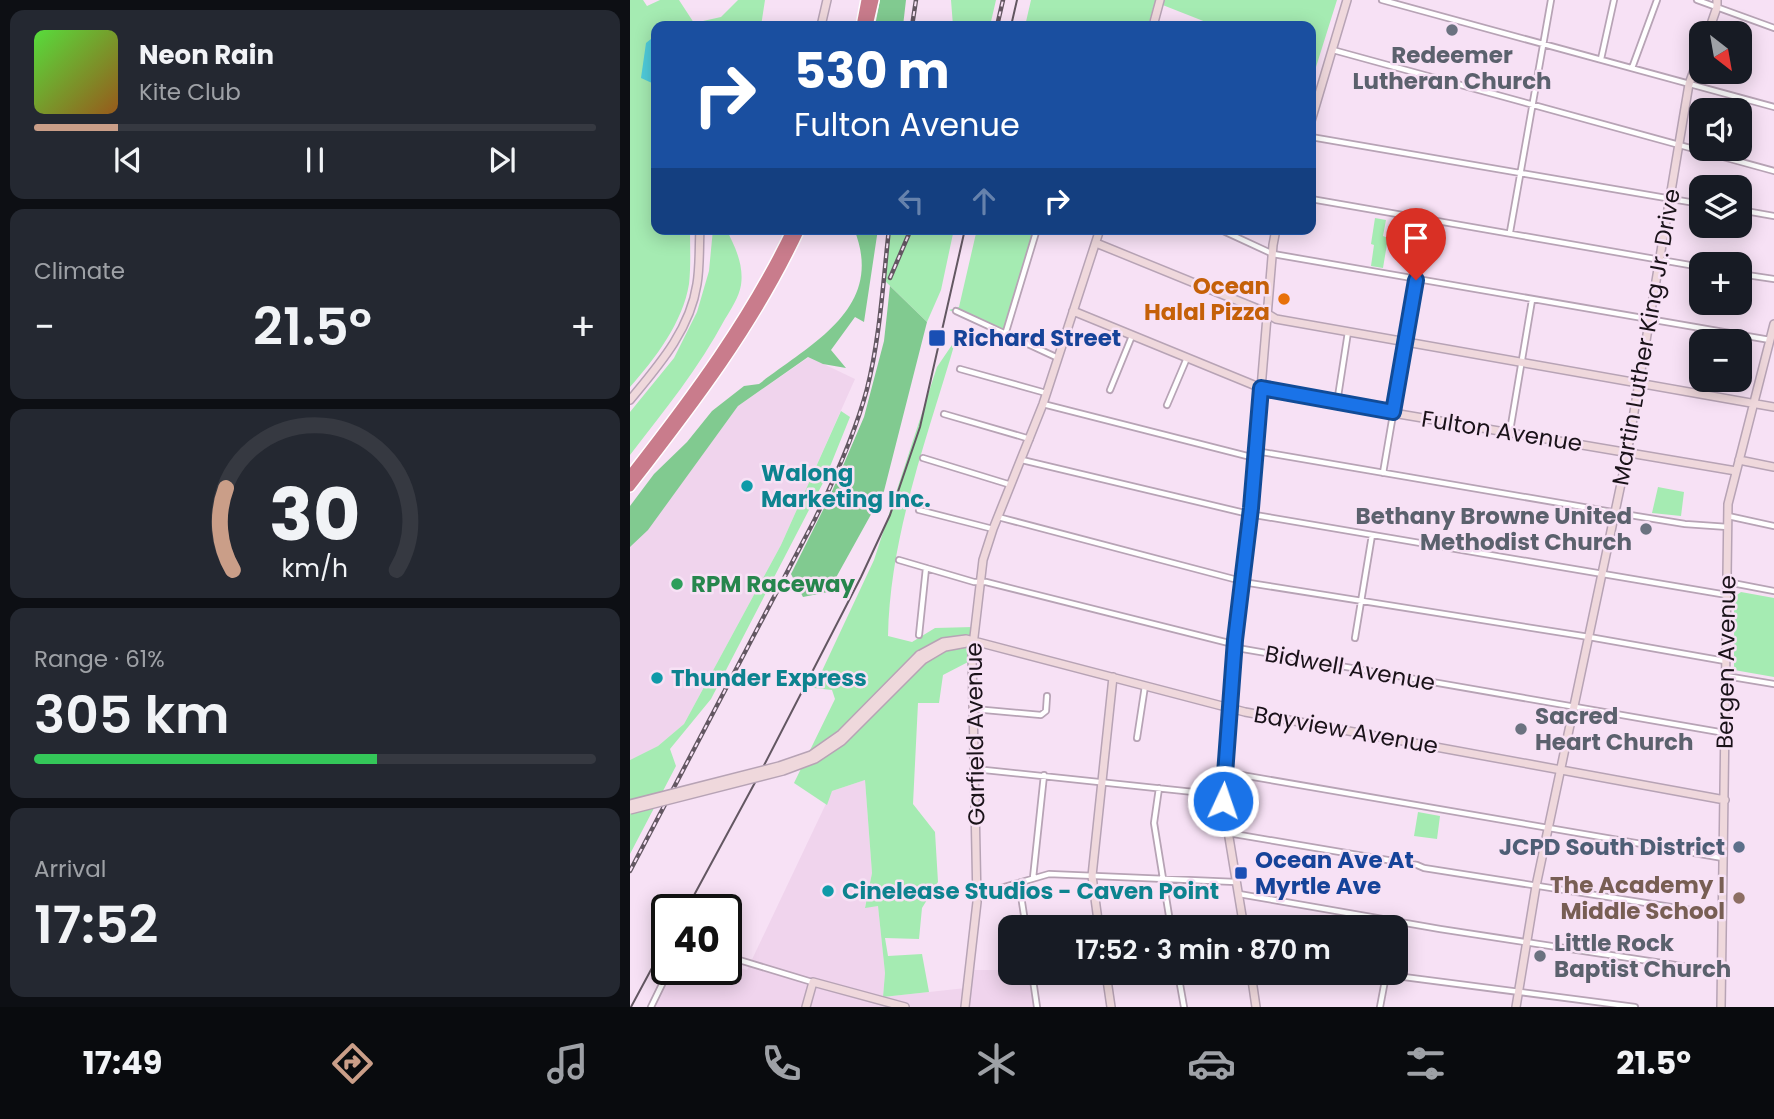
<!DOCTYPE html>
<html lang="en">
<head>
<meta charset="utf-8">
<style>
	:root { --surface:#171b24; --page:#242831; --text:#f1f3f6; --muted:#9ea1a6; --line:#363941; --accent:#ca9e88 }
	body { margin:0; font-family:Poppins,sans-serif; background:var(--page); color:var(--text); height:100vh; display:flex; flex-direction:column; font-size:26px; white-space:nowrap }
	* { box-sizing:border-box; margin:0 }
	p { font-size:23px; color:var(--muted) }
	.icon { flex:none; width:38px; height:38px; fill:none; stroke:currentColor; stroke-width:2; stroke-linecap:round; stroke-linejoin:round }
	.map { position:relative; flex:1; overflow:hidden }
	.drawer { display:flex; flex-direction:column; gap:10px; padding:10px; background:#0d0f14; width:630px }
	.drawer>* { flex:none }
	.guide { position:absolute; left:21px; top:21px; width:665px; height:214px; border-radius:14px; box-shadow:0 4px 18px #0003; background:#1a4fa0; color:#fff; overflow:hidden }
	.needle { width:46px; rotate:149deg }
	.tools { position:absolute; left:1059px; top:21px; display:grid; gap:14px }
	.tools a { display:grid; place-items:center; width:63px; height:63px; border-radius:14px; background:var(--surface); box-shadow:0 4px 18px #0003; font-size:35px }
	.speed { position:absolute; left:21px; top:894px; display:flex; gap:14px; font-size:35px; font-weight:700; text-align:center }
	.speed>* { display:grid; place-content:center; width:91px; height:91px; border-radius:50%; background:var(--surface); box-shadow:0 4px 18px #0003; line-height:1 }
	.speed .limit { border:4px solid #111; border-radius:10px; background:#fff; color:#111 }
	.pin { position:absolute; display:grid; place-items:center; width:60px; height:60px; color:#fff; margin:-72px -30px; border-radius:50% 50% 50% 0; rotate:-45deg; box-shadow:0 0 7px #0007 }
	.pin .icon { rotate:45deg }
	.me { position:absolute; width:77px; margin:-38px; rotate:3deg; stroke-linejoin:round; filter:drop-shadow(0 0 5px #0008) }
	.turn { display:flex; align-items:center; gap:24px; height:147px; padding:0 28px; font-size:32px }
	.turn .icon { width:91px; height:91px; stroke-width:2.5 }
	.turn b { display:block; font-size:49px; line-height:60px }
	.lanes { display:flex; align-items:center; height:66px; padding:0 28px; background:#0003; justify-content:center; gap:35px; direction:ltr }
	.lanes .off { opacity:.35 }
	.big { font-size:52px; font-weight:600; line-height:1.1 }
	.drawer .widget { flex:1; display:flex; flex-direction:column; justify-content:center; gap:10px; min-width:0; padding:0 24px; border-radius:14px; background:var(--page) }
	.drawer .dial { align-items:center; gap:0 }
	.dial svg { height:182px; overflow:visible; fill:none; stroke:var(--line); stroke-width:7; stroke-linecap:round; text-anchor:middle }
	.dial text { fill:var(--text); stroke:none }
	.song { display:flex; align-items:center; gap:21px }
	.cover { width:84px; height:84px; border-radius:10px; background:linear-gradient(135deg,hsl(110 70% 55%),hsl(30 70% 35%)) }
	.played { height:7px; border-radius:4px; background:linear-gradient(90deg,var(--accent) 15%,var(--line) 15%) }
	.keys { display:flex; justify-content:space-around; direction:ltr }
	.heat { display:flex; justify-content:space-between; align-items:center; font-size:38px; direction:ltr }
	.charge { height:10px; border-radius:5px; background:linear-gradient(90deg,#34c759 61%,var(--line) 0) }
	.trip { position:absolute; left:368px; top:915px; width:410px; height:70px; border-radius:14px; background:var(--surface); box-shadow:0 4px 18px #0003; font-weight:600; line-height:70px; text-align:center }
	.tab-bar { display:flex; height:112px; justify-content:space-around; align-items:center; background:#090b0e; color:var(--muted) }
	.tab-bar .icon { width:49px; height:49px }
	.tab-bar .current { color:var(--accent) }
	.tab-bar b { font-size:32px; color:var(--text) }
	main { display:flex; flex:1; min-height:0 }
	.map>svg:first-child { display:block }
	.built { fill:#f0d4ed }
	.green { fill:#a5ebb2 }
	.forest { fill:#81ca90 }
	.water { fill:#4fccdc }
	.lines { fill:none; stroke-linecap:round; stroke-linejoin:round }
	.street-casing { stroke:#b7a3b5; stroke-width:8 }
	.secondary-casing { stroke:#b7a3b5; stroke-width:10 }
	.highway-casing { stroke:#fff; stroke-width:12 }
	.street { stroke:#fff; stroke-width:4.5 }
	.secondary { stroke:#efd8dc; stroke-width:7 }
	.highway { stroke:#c97c8c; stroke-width:9 }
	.tram { stroke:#635762; stroke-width:2 }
	.rail-casing { stroke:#635762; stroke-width:4.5 }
	.rail { stroke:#f7e1f5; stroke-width:2; stroke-dasharray:5; stroke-linecap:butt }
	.secondary-bridge-casing { stroke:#b7a3b5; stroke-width:10; stroke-linecap:butt }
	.secondary-bridge { stroke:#efd8dc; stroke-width:7 }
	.route-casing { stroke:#114b97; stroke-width:18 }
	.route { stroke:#1a73e8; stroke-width:12 }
	.worship-dot { fill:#6b7280; stroke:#f7e1f5; stroke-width:2.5 }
	.food-dot { fill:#e8710a; stroke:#f7e1f5; stroke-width:2.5 }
	.transit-dot { fill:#1a4fb4; stroke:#f7e1f5; stroke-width:2.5 }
	.culture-dot { fill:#0f9aa8; stroke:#f7e1f5; stroke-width:2.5 }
	.leisure-dot { fill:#2e9e5b; stroke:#f7e1f5; stroke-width:2.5 }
	.service-dot { fill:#5c6f8a; stroke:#f7e1f5; stroke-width:2.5 }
	.education-dot { fill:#8d6e63; stroke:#f7e1f5; stroke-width:2.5 }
	.labels { text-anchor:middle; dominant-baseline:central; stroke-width:5; stroke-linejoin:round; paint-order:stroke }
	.worship-label { font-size:23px; font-weight:bold; fill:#5b616d; stroke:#f7e1f5; text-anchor:start }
	.food-label { font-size:23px; font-weight:bold; fill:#c56008; stroke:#f7e1f5; text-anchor:end }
	.street-label { font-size:23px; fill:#1a1219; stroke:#f7e1f5 }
	.transit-label { font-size:23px; font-weight:bold; fill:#164399; stroke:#f7e1f5; text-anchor:start }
	.culture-label { font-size:23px; font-weight:bold; fill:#0d838f; stroke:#f7e1f5; text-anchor:start }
	.leisure-label { font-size:23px; font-weight:bold; fill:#27864d; stroke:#f7e1f5; text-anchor:start }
	.service-label { font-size:23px; font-weight:bold; fill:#4e5e75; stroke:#f7e1f5; text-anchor:end }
	.education-label { font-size:23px; font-weight:bold; fill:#785e54; stroke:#f7e1f5; text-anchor:end }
</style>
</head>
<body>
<main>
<section class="drawer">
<div class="widget">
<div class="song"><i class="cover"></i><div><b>Neon Rain</b><p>Kite Club</p></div></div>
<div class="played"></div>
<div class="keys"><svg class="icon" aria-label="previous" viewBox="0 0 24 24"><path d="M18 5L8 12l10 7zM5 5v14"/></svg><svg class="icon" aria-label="pause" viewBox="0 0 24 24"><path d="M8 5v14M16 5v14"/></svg><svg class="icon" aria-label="next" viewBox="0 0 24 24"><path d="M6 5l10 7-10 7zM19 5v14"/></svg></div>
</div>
<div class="widget"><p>Climate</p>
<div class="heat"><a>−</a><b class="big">21.5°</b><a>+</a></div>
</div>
<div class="widget dial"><svg viewBox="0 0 100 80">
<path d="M14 69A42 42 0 1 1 86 69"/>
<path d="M14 69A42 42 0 0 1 11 33" stroke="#ca9e88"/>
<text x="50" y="56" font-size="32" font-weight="700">30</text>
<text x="50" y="72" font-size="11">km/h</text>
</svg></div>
<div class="widget"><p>Range · 61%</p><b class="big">305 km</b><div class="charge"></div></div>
<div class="widget"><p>Arrival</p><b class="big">17:52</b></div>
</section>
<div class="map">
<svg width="1144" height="1007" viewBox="0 0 1144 1007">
	<rect width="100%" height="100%" fill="#f7e1f5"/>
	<path class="built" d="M179 357 225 379 151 545 54 724 28 746 0 760V547L18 529 108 406Z
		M235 780 242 873 235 907 248 906 255 973 253 997 336 988 338 970H380V973H402L407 1007H23L42 970H96V964L117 970 202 791Z"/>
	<path class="green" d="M0 0H13L17 6 30 0H49L64 23 91 17 108 0H135L131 26H26V229H60C60 247 61 266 59 284 53 322 25 359 0 387Z
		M321 0H366L360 26H323Z
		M401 0H707L686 67 681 65V26H586L525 2 518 26H395Z
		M745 218 756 220 753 236 758 238 753 268 741 266 744 245 741 244Z
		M83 229H96C105 246 114 265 111 285 109 297 101 309 95 319 69 368 34 411 0 455V412L44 358 67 312 79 271Z
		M260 229H324L311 290 297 322 254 280Z
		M347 229H406L374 334 319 310 329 307Z
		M326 339C298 436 260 534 258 636L282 642 305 628 343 627 340 661 313 675 309 703H288L283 804 305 832 308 882 292 908 289 939 255 938 258 956 292 954 299 992 253 997 255 973 248 906 235 908 242 873 235 780 202 791 197 805 164 783 205 699 202 690 184 688 244 560 307 367Z
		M211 411 220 417 195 479 81 699 40 749 46 766 0 854V760L28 746 54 724 151 545Z
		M1028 487 1054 492 1051 516 1022 513Z
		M1111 592 1144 598V677L1104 670V597Z
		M788 812 810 816 807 839 784 836Z"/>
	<path class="forest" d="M250 0H276L273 26H245Z
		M224 229H248L234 322 225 317 201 350 216 368 193 364 178 357 108 406 18 530 0 547V506L24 474 57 442 82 411 114 386 129 384C182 343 256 308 224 229Z
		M260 286 297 322 254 491 198 592 173 597 161 574 200 496 234 417 254 341Z"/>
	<path class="water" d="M26 35V93L22 83 11 78 16 43Z"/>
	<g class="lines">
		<defs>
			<path id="street" d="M752 0 1144 107
				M1067 0 1144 28
				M703 50 1144 171
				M971 59 984 0
				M1002 68 1027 0
				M681 137 1071 204
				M681 199 1071 267
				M1110 210 1144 216
				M589 229 643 254 1140 340
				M880 232 921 0
				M1110 274 1144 279
				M326 311 428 358
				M375 335 407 229
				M330 369 416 393
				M480 390 502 336
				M707 403 718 332
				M413 404 625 458
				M537 405 557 358
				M314 414 400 439
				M880 431 902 300
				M626 451 1006 516 1055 524 1098 527
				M293 458 381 485
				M392 460 619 514 1097 595
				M753 473 786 280
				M289 510 363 529
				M1098 516 1144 526
				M368 517 619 583 959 637 1095 661
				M269 560 344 582H356L599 643 613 649 1095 733
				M1097 582 1144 591
				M289 635 296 568
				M725 638 742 535
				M1096 676 1144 684
				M344 709 411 715 416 711 417 696
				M507 738 515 686
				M345 769 592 795
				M594 772 1093 858
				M529 788 524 823 541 928
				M598 833 787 865 794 868 1092 915
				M403 878 414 775
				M389 883 396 928
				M609 894 810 929 1091 972
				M347 895 419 874 606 882
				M96 956 182 982
				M402 973 407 1007
				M548 973 554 1007
				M743 973 1005 1007
				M21 1007 39 970
				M750 1007 756 975"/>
			<path id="secondary" d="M191 26 197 0
				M523 26 530 0
				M1078 33 1087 7V0
				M681 121 717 0
				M466 243 633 311 646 319 1144 407
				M443 311 631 388 769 414 1106 471
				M0 400C29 365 60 330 67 284 70 266 69 247 70 229
				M1109 460 1144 467
				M289 655 313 642 336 639 615 712 1095 800
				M293 660 315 647 342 642
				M469 928 462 876 483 677
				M614 928 592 795 605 640 621 508 643 245 646 229
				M476 973 481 1007
				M621 973 626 1007
				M176 1007 183 982 275 1007
				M335 1007 347 902 342 654 353 560 363 529 413 404 470 229
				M886 1007 906 886 996 460 1059 84 1071 51
				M1091 1007 1098 504 1144 324"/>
			<path id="highway" d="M231 26 236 0
				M238 26 244 0
				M0 475C61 397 119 319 162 229
				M0 487C64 405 126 324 170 229"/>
		</defs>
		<use href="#street" class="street-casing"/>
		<use href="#secondary" class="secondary-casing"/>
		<use href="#highway" class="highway-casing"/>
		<use href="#street" class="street"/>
		<use href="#secondary" class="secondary"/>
		<use href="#highway" class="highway"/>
		<path class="tram" d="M381 26 387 0
			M56 910 128 777 231 577 260 515 290 427 335 229
			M1 1007 37 940"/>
		<defs>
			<path id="rail" d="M282 26 286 0
				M367 26 373 0
				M260 278 281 229
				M0 871 185 519C205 478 225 434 237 389 250 338 253 282 259 229"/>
		</defs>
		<use href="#rail" class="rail-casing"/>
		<use href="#rail" class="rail"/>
		<defs>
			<path id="secondary-bridge" d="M0 804 149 766 181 755 211 734 289 655
				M0 810 153 771 185 759 212 741 293 660"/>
		</defs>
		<use href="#secondary-bridge" class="secondary-bridge-casing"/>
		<use href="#secondary-bridge" class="secondary-bridge"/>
	</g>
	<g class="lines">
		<defs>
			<path id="route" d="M593 801 605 640 621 508 631 388 763 412 786 280"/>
		</defs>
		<use href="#route" class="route-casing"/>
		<use href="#route" class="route"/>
	</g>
	<g class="worship-dot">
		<circle cx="822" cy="30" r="7"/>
		<circle cx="1016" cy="529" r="7"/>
		<circle cx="891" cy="729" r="7"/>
		<circle cx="910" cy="956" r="7"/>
	</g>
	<circle class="food-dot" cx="654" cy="299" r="7"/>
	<g class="transit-dot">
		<rect x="298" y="329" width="18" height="18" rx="3.5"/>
		<rect x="604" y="866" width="14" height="14" rx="3.5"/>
	</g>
	<g class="culture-dot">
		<circle cx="117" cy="486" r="7"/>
		<circle cx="27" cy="678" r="7"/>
		<circle cx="198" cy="891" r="7"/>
	</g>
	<circle class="leisure-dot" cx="47" cy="584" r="7"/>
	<circle class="service-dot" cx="1109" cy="847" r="7"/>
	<circle class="education-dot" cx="1109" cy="898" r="7"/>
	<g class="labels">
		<g class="worship-label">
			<text x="822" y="55" text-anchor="middle">Redeemer<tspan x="822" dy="26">Lutheran Church</tspan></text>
			<text x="1002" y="516" text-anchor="end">Bethany Browne United<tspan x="1002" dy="26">Methodist Church</tspan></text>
			<text x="905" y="716">Sacred<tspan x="905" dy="26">Heart Church</tspan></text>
			<text x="924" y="943">Little Rock<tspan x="924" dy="26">Baptist Church</tspan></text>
		</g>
		<g class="food-label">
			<text x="640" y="286">Ocean<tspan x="640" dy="26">Halal Pizza</tspan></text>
		</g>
		<g class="street-label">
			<text transform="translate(1016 337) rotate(-80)">Martin Luther King Jr. Drive</text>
			<text transform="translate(872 431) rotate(9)">Fulton Avenue</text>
			<text transform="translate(1096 662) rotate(-89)">Bergen Avenue</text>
			<text transform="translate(720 668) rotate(10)">Bidwell Avenue</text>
			<text transform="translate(716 730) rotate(10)">Bayview Avenue</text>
			<text transform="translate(345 734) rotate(-91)">Garfield Avenue</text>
		</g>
		<g class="transit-label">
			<text x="323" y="338">Richard Street</text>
			<text x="625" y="860">Ocean Ave At<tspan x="625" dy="26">Myrtle Ave</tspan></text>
		</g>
		<g class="culture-label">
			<text x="131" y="473">Walong<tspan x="131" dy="26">Marketing Inc.</tspan></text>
			<text x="41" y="678">Thunder Express</text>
			<text x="212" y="891">Cinelease Studios - Caven Point</text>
		</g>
		<g class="leisure-label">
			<text x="61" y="584">RPM Raceway</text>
		</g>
		<g class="service-label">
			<text x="1095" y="847">JCPD South District</text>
		</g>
		<g class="education-label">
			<text x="1095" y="885">The Academy I<tspan x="1095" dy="26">Middle School</tspan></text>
		</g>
	</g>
</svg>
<div class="tools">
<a><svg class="needle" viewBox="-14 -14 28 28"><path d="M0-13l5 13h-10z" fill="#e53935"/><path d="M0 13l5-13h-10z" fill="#9ea1a6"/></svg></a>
<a><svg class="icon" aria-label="sound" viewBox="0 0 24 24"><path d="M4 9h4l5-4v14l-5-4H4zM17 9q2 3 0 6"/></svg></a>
<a><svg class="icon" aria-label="layers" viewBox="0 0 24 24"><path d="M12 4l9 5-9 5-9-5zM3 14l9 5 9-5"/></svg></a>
<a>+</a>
<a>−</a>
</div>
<div class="speed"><div class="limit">40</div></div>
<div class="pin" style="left:786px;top:280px;background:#d93025"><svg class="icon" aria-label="arrive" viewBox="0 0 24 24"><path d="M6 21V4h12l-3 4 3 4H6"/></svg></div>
<svg class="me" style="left:593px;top:801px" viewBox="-20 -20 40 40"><circle r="17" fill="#1a73e8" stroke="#fff" stroke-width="3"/><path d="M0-11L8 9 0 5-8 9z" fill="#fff"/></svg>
<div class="trip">17:52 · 3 min · 870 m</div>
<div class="guide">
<div class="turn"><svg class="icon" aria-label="right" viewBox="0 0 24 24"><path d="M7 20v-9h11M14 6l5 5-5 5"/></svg><div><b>530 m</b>Fulton Avenue</div></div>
<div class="lanes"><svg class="icon off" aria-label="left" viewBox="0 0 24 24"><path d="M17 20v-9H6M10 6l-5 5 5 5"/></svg><svg class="icon off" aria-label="ahead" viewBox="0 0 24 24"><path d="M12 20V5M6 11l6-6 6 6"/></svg><svg class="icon" aria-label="right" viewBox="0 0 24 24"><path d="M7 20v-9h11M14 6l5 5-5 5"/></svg></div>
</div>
</div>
</main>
<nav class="tab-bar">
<b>17:49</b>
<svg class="icon current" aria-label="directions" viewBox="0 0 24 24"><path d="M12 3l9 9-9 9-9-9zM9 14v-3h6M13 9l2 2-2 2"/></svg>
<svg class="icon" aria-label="music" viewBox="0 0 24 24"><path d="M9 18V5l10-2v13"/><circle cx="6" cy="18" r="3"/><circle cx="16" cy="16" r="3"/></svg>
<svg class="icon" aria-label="phone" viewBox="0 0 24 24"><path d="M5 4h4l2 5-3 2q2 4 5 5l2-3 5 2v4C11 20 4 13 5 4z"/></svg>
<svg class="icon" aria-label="climate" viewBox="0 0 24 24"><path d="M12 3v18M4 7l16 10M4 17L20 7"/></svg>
<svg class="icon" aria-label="car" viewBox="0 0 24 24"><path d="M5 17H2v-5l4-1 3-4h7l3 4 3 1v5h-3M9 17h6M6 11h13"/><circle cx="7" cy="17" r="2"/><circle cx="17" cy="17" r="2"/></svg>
<svg class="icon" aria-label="filters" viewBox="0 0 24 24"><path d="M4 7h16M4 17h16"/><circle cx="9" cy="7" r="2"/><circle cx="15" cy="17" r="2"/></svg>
<b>21.5°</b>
</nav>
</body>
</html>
